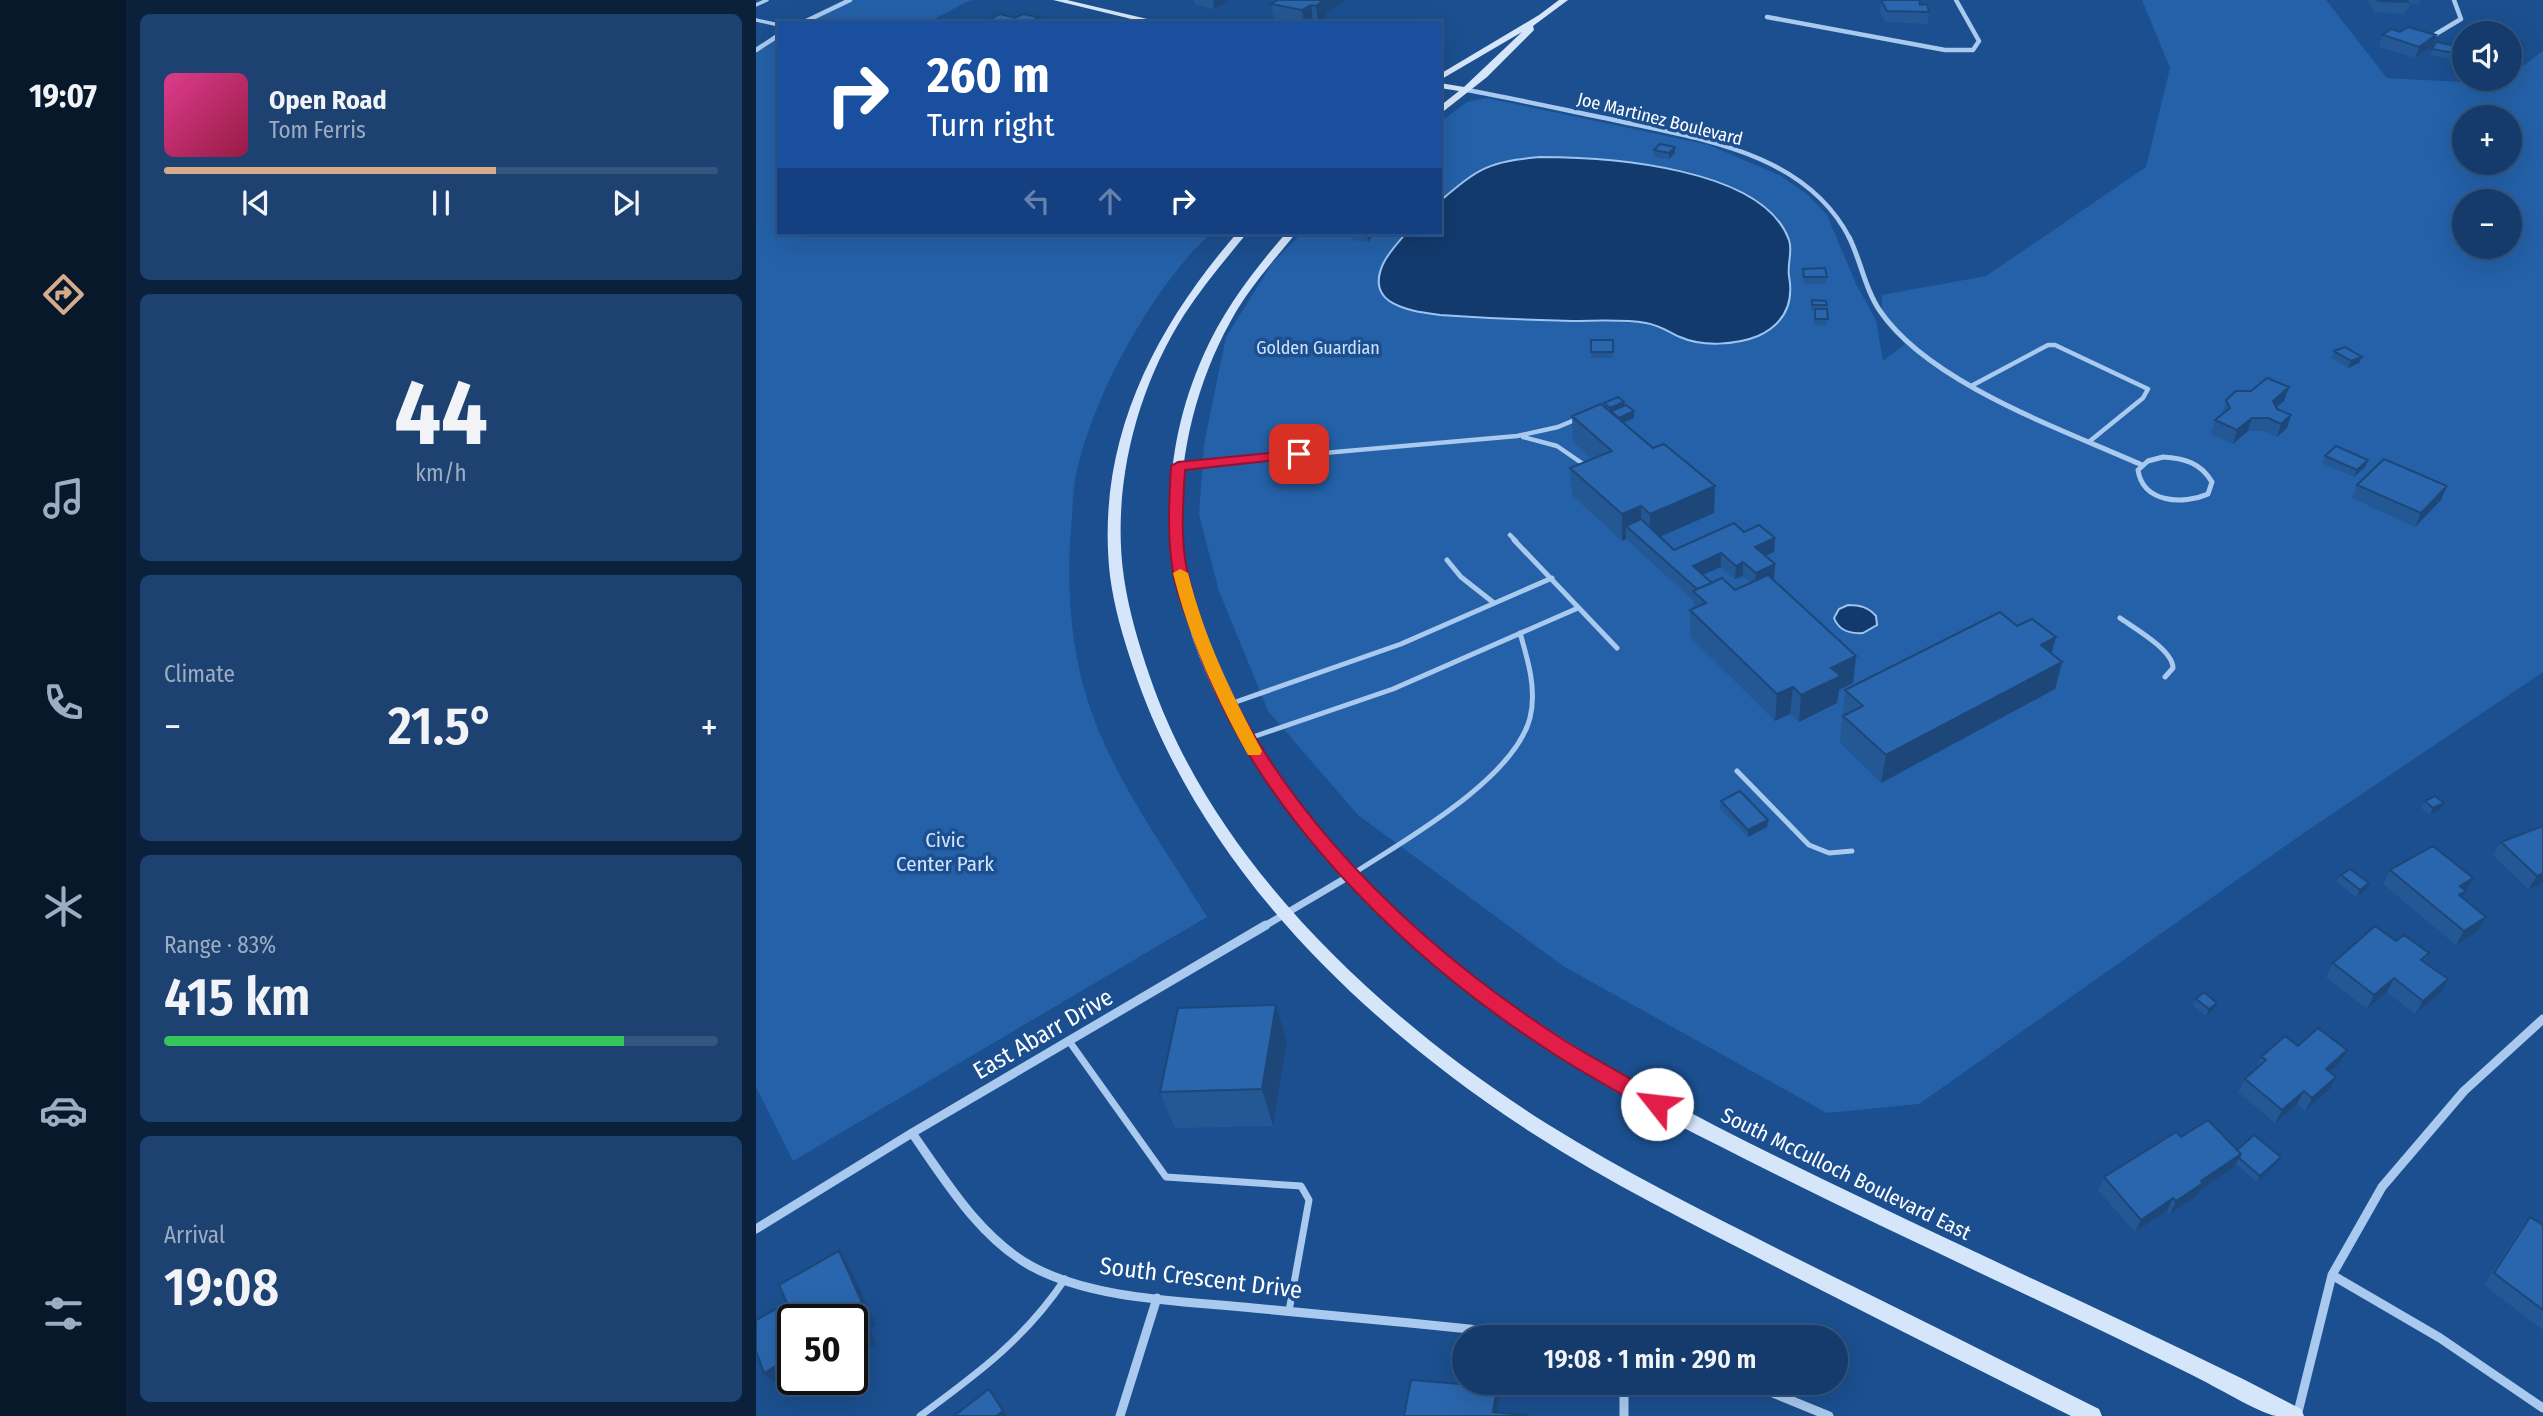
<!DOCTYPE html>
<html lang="en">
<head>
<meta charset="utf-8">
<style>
	:root { --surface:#143b6b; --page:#1d4271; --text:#f1f3f6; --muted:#9dadc1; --line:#33557e; --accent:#d6ab8b }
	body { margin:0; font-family:"Fira Sans Condensed",sans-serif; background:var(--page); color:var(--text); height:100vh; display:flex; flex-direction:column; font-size:26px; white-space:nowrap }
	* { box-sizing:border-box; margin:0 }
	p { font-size:23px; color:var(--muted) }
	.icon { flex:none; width:38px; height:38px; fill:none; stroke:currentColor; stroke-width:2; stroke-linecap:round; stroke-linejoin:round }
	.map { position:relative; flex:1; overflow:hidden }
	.drawer { display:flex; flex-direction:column; gap:14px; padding:14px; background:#0b203b; width:630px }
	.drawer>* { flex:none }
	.guide { position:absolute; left:21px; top:21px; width:665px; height:214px; border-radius:0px; box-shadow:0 7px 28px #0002,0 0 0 2px var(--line); background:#1a4fa0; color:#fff; overflow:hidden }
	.buttons { position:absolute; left:1696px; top:21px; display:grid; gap:14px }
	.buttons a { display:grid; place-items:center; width:70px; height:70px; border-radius:50%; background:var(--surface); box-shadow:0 7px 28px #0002,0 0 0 2px var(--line); font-size:35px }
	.speed { position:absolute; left:21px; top:1304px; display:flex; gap:14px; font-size:35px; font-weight:700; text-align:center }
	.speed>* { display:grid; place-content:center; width:91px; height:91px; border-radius:50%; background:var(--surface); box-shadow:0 7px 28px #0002,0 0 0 2px var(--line); line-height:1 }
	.speed .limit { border:4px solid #111; border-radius:10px; background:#fff; color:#111 }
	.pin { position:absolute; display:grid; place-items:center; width:60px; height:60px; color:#fff; margin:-30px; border-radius:14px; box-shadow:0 4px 10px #0006 }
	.me { position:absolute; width:77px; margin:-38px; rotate:299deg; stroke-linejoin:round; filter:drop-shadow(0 0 5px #0008) }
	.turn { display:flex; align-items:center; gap:24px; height:147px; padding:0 35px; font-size:32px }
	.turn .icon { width:91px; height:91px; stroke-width:2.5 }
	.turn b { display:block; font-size:49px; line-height:60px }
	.lanes { display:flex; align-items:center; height:66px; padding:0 35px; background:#0003; justify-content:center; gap:35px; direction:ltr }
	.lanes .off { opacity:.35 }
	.big { font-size:52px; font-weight:600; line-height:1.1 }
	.drawer .widget { flex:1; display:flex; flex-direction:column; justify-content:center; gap:10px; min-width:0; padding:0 24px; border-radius:10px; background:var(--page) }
	.drawer .dial { align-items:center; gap:0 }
	.dial b { font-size:91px; line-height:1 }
	.song { display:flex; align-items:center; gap:21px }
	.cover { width:84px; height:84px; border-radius:10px; background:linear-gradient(135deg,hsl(330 70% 55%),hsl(340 70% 35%)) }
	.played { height:7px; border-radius:4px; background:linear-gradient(90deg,var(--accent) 60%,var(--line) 60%) }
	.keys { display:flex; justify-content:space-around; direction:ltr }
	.heat { display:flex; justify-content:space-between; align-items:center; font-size:38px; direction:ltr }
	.charge { height:10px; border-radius:5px; background:linear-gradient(90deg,#34c759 83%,var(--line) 0) }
	.trip { position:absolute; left:696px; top:1325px; width:396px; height:70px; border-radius:35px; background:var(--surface); box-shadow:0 7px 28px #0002,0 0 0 2px var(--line); font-weight:600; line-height:70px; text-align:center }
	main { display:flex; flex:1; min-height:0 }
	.tabs { display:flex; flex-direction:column; width:126px; justify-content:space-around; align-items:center; background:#08182b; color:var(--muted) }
	.tabs .icon { width:49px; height:49px }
	.tabs .on { color:var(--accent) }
	.tabs b { font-size:32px; color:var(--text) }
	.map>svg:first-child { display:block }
	.green { fill:#2461a8; fill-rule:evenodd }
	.water { fill:#123a6d; stroke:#9cc4f0; stroke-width:2 }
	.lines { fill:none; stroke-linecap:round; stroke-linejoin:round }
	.service-far3 { stroke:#a9c9ee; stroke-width:3.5 }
	.service-far2 { stroke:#a9c9ee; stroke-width:4.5 }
	.service-far1 { stroke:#a9c9ee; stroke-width:5 }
	.service { stroke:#a9c9ee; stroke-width:7 }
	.minor-far3 { stroke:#a9c9ee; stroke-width:4.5 }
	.minor-far2 { stroke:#a9c9ee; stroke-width:5 }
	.minor-far1 { stroke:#a9c9ee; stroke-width:7 }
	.minor { stroke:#a9c9ee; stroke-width:9 }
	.secondary { fill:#d6e6fa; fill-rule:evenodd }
	.wall { fill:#245895; fill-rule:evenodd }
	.shaded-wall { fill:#1d4779 }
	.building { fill:#2a66ad; stroke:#1d4779; stroke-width:2 }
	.route { fill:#e11d48; stroke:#92132f; stroke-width:2 }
	.slow { fill:#f59e0b }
	.labels { text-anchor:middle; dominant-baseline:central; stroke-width:7; stroke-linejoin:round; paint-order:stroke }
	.far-street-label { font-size:18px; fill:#fff; stroke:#1b4f8f }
	.far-park-label { font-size:18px; fill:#cfe3fa; stroke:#1b4f8f }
	.park-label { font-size:21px; fill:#cfe3fa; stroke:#1b4f8f }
	.street-label { font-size:21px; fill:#fff; stroke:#1b4f8f }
	.near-street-label { font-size:24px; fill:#fff; stroke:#1b4f8f }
</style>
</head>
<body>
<main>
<nav class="tabs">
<b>19:07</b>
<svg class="icon on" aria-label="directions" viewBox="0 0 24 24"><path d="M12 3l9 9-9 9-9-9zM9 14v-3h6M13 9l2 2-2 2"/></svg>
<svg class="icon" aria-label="music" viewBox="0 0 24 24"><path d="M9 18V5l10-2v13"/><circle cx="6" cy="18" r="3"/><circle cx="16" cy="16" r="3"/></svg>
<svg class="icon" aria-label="phone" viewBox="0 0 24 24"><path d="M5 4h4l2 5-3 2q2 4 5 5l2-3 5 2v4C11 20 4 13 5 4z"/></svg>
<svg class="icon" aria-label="climate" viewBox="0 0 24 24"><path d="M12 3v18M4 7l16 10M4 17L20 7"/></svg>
<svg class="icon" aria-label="car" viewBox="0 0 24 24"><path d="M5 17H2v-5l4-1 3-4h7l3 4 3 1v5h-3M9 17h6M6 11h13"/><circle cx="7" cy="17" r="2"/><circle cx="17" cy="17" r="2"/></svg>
<svg class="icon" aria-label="filters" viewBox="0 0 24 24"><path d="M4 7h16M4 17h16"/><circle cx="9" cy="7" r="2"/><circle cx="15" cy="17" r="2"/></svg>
</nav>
<section class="drawer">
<div class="widget">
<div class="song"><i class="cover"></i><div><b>Open Road</b><p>Tom Ferris</p></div></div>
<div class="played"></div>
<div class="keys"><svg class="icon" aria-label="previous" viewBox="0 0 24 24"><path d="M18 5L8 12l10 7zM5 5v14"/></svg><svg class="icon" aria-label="pause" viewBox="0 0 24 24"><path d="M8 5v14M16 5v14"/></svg><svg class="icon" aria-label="next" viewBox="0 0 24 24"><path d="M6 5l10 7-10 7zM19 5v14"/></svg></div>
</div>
<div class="widget dial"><b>44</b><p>km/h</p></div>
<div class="widget"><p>Climate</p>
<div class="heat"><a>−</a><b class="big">21.5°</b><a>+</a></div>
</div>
<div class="widget"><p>Range · 83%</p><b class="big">415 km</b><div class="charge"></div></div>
<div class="widget"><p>Arrival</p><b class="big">19:08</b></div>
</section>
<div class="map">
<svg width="1787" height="1416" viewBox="0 0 1787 1416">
	<rect width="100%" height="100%" fill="#1b4f8f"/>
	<path class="green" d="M94 0H215L170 23H46Z
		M1386 0H1570L1631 78 1743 84 1787 51V672L1542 837 1163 1104 1071 1113 807 966 602 815 512 711 463 591 443 515 448 444 470 337 517 262 546 233H650L626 265 720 318 893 323 927 338 1036 293 1031 266 1035 242C1019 227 1004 206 986 193 941 161 794 149 741 163 718 169 702 186 684 201V122L711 102 731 98 953 145 1025 176 1052 195 1071 215 1100 284 1120 320 1127 361 1153 341 1126 314V295L1230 276 1390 167 1414 68ZM1708 117H1754V163H1708ZM1708 201H1754V247H1708Z
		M23 35V233H455C396 288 337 395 320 475 317 488 317 503 316 517 310 580 313 644 333 705 359 782 409 848 451 917L37 1161 0 1087V50Z"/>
	<path class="water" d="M784 157C851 157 1007 167 1033 240 1037 250 1031 265 1033 276 1038 303 1028 324 1002 336 980 345 946 347 924 337 913 332 903 325 890 323 866 319 840 321 816 321 772 320 728 318 684 315 656 311 608 306 627 264 632 253 643 242 650 233H684V201C724 167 732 162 784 157Z
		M1092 605C1104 605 1112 607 1120 616L1121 625 1107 633C1094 634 1083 631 1078 618L1083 609Z"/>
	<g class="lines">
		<path class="service-far3" d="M0 5 11 0
			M0 20 23 25"/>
		<path class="service-far2" d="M1217 385 1292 345H1299L1392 389 1387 398 1334 441
			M767 437 801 446 830 466
			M422 466 761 436 802 427 821 419
			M754 535 760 541"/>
		<path class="service-far1" d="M758 540 861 648
			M691 560 705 577 738 603
			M1364 618C1378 628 1417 650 1417 668L1409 677
			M474 704 645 644 796 578
			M491 739 637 689 822 608
			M981 771 1053 845 1073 853 1096 851
			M598 873C649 840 758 779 774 718 781 690 772 660 764 633"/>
		<path class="service" d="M313 1041 410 1177 545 1186 553 1200 533 1311
			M164 1416C221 1374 269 1339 309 1279"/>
		<path class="minor-far3" d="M1011 17 1189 50H1217L1223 41 1200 0
			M46 23 94 0
			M1680 34 1705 19 1698 0
			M0 50 23 35
			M711 90C760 99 809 110 858 120 944 139 1050 152 1094 239"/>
		<path class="minor-far2" d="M1093 237C1105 261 1109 289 1124 311 1174 384 1308 430 1386 465
			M1407 457C1428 458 1445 463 1456 482L1452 494C1427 505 1387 503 1382 470L1392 461Z"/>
		<path class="minor-far1" d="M507 927 595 875"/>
		<path class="minor" d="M156 1133C189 1180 223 1237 275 1266 337 1300 428 1301 497 1308 595 1317 694 1327 792 1337
			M0 1229 156 1133 510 925
			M1576 1275 1684 1338 1787 1408
			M868 1382V1416
			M990 1382 1073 1416
			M364 1416 401 1298
			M1541 1416 1576 1275 1626 1187 1708 1091 1787 1019"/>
		<path class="secondary" d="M297 0H311L408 23H392Z
			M803 0H812L777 26 778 30 731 77 684 114V106L703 91 684 88V83L708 87 766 32 684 80V74L783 15Z
			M481 233H491C469 260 447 286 428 315 380 390 355 489 368 578 373 612 383 645 394 677 458 865 629 1022 793 1125 883 1181 979 1227 1074 1275 1164 1319 1253 1364 1343 1409L1346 1416H1315C1215 1366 1115 1316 1016 1265 935 1223 853 1183 776 1133 604 1021 443 866 377 667 367 637 358 607 354 576 339 443 397 330 481 233Z
			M530 233H540C520 258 498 282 481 310 440 379 418 465 427 545 431 578 441 608 451 639 473 705 512 766 556 820 704 1002 901 1100 1108 1199 1234 1260 1363 1318 1489 1380L1545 1409 1548 1416C1539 1416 1529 1416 1520 1416 1503 1413 1457 1385 1438 1376 1366 1340 1294 1306 1222 1272 1144 1235 1066 1198 989 1159 924 1126 857 1093 796 1052 579 906 321 637 448 354 468 309 498 270 530 233Z"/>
	</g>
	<path class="wall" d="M438 0H473L458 9 439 5Z
		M591 0 570 13 571 17 562 22 557 21 555 23H527L518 21 515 4Z
		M1125 0 1166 3 1164 5 1173 12 1172 24 1129 22 1124 11Z
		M1612 0H1664L1663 4 1654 3 1652 9H1650L1649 14 1618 12Z
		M1644 32 1676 46 1659 58 1623 47 1627 35Z
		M1754 38 1767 47 1762 58H1760L1756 68H1754Z
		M1701 46 1695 59 1674 55 1676 49Z
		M919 147V153L913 159 898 157V150Z
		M595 233 618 234 612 242 596 240Z
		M1047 269 1071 277 1070 284H1048L1046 275Z
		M1056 300 1071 305V326L1058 325V311H1055Z
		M835 340H857V358H835Z
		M1578 351 1603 363 1592 368 1576 358Z
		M1533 387 1528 401 1520 407 1531 428 1521 437 1507 431H1492L1477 444 1455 434 1459 420 1466 414 1470 400 1495 391Z
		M848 403 868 406 878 411V418L867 423 958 513 904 537 918 550 988 532 1019 538 1018 552 1009 556 1019 564 1018 578 1016 579 1100 656 1097 683 1083 690 1081 703 1043 722 1034 714 1019 721 934 637V610L937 609V600L870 539 866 541 816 495 814 468 836 459 817 442 816 416 848 407ZM965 567 979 579 987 576 995 583 979 590 956 583 947 575Z
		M1569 456 1612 460 1609 467 1598 477 1566 463Z
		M1601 485 1685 500 1659 527 1596 498Z
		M1296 654 1306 662 1299 689 1125 783 1084 743 1089 690Z
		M965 801 1012 820 1011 827 992 837 964 808Z
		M1669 801 1688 803 1684 810 1674 815 1665 808Z
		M1787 826V883L1772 889 1737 855 1745 842Z
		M1634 870 1717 878 1706 898 1730 917 1722 931 1700 945 1627 884Z
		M1585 875 1613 883 1610 890 1600 897 1581 882Z
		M1640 941 1673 953 1668 962 1684 993 1659 1014 1631 992 1611 1009 1570 977 1577 963Z
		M1440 999 1461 1003 1458 1009 1450 1016 1437 1005Z
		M531 1042 517 1126 419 1128 404 1092Z
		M1542 1046 1584 1063 1574 1072 1580 1077 1573 1090 1549 1111 1541 1104 1519 1123 1482 1092 1489 1079 1499 1070 1505 1057Z
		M1425 1137 1481 1150 1521 1163 1501 1182 1480 1164 1478 1167 1444 1190 1441 1196 1414 1214 1411 1211 1379 1232 1342 1190 1348 1177Z
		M1774 1217 1787 1225V1330L1728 1285 1764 1229Z"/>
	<path class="shaded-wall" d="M457 0H473L458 9Z
		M563 0H591L570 13 571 17 562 22 560 6Z
		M555 5 557 21 555 23H548L546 10Z
		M282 17 283 23 275 21Z
		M1680 35 1676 46 1659 58 1663 47Z
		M919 147V153L913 159V153Z
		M613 233 618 234 612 242 611 235Z
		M1606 357 1603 363 1592 368 1595 361Z
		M1533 387 1528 401 1512 414 1517 401Z
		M868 402V409L855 411V414H854V408Z
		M878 411V418L863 424V418Z
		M1535 415 1531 428 1521 437 1525 424Z
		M1496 418 1492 431 1477 444 1481 430Z
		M1612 460 1609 467 1598 477 1601 470Z
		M959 486 958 513 894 541V514Z
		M1691 486 1685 500 1659 527 1665 513Z
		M885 506V533L870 526V539L866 541V514Z
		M1019 538 1018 552 998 561 999 547Z
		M965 553V567L936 579 937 566Z
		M987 562V576L979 579 980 566Z
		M1019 564 1018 578 999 587 1000 573Z
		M1300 637 1293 664 1285 645Z
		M1100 656 1097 683 1083 690 1081 703 1043 722 1045 695 1075 668Z
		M1306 662 1299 689 1125 783 1130 755Z
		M1037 687 1034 714 1019 721 1021 694Z
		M1688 803 1684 810 1674 815 1677 808Z
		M1012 820 1011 827 992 837V830Z
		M1787 873V883L1772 889 1781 876Z
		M1717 878 1702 904 1704 886Z
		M1613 883 1610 890 1600 897 1604 890Z
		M1730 917 1722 931 1700 945 1708 931Z
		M1638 978 1631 992 1611 1009 1618 995Z
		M1692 979 1684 993 1659 1014 1667 1001Z
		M1461 1003 1458 1009 1450 1016 1453 1009Z
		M520 1005 531 1042 517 1126 506 1089Z
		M1591 1050 1584 1063 1563 1082 1570 1069Z
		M1580 1077 1573 1090 1549 1111 1556 1098Z
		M1548 1091 1541 1104 1519 1123 1526 1110Z
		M1485 1154 1478 1167 1444 1190 1441 1196 1414 1214 1420 1201 1445 1181Z
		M1525 1157 1521 1163 1501 1182 1504 1176Z
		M1417 1198 1411 1211 1379 1232 1385 1220Z
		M83 1251 92 1263 120 1325 114 1329 120 1344 96 1358V1341L105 1317Z
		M37 1356V1374L20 1384 8 1373Z
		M741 1387 743 1398 741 1416 737 1412Z
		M233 1389 251 1416H240Z"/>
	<path class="building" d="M522 0H568L560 6 555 5 546 10 515 4Z
		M1125 0H1163L1164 5 1171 4 1173 12 1131 11Z
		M1621 0H1651L1652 2 1622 1Z
		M244 14 259 18 267 14 282 17 275 21 281 23H228Z
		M1652 27 1680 35 1663 47 1627 35 1635 29 1644 32Z
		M1754 38 1765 41 1767 47 1757 46 1761 57 1754 56Z
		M1680 42 1701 46 1697 53 1676 49Z
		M904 144 919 147 913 153 898 150Z
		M595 233H613L611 235Z
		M1069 268 1071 277H1048L1047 269Z
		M1056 300 1070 301 1071 305H1056Z
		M1059 309H1071L1072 319H1059Z
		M835 340H857V352H835Z
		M1589 347 1606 357 1595 361 1578 351Z
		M1511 378 1533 387 1517 401 1521 409 1535 415 1525 424 1512 418H1496L1481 430 1459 420 1474 408 1470 400 1480 391H1495Z
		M862 397 868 402 854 408 848 403Z
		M845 404 897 448 908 444 959 486 894 514 885 506 866 514 814 468 856 451 816 416Z
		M870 405 878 411 863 418 855 411Z
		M1580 446 1612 460 1601 470 1569 456Z
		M1628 459 1691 486 1665 513 1601 485Z
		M885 519 918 550 978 523 988 532 1003 525 1019 538 999 547 1019 564 1000 573 987 562 980 566 965 553 937 566 956 583 941 589 870 526Z
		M1012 575 1100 656 1075 668 1085 676 1045 695 1037 687 1021 694 934 610 950 603 937 591 966 578 979 590Z
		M1244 612 1261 626 1276 619 1300 637 1285 645 1306 662 1130 755 1087 716 1107 706 1089 690Z
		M984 791 1012 820 992 830 965 801Z
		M1679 796 1688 803 1677 808 1669 801Z
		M1787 826V873L1781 876 1745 842Z
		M1677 846 1717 878 1704 886 1710 891 1703 895 1730 917 1708 931 1634 870Z
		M1594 869 1613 883 1604 890 1585 875Z
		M1619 926 1640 941 1648 935 1673 953 1665 960 1692 979 1667 1001 1638 978 1618 995 1577 963Z
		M1448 992 1461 1003 1453 1009 1440 999Z
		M520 1005 506 1089 404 1092 422 1008Z
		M1562 1028 1591 1050 1570 1069 1580 1077 1556 1098 1548 1091 1526 1110 1489 1079 1510 1060 1505 1057 1529 1036 1542 1046Z
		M1452 1120 1485 1154 1445 1181 1447 1183 1420 1201 1417 1198 1385 1220 1348 1177 1420 1132 1425 1137Z
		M1498 1135 1525 1157 1504 1176 1483 1158 1485 1154 1481 1150Z
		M1774 1217 1787 1225V1310L1738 1273Z
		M83 1251 111 1314 105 1317 111 1332 96 1341V1320H37V1356L8 1373 0 1351V1320L31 1303 23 1285Z
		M655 1380 741 1387 737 1412 771 1415V1416H648Z
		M233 1389 247 1411 240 1416H198Z"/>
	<path class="route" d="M543 450 550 454 548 457 429 470C427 505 424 541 432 575 479 774 645 936 811 1042 843 1062 876 1079 908 1098L911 1104 908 1110 901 1113 894 1110C862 1092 829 1074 798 1054 647 957 492 806 436 632 429 613 420 592 417 572 411 536 413 502 415 466L422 462Z"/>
	<path class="slow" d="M424 569 432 573C449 640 474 690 506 751L504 755H492C460 697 433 638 417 573Z"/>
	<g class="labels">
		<g class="far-street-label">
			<text transform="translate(904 119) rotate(14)">Joe Martinez Boulevard</text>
		</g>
		<g class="far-park-label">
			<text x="562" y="348">Golden Guardian</text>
		</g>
		<g class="park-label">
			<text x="189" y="840">Civic<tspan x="189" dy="24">Center Park</tspan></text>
		</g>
		<g class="street-label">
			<text transform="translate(1090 1174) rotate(26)">South McCulloch Boulevard East</text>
		</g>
		<g class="near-street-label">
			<text transform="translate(287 1034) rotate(-30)">East Abarr Drive</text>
			<text transform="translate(445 1278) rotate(7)">South Crescent Drive</text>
		</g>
	</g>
</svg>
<div class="buttons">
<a><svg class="icon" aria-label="sound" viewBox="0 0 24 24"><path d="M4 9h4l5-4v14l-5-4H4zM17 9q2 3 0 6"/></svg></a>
<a>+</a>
<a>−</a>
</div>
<div class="speed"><div class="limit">50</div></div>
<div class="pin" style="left:543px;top:454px;background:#d93025"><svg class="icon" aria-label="arrive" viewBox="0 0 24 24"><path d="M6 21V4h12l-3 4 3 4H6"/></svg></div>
<svg class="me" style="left:901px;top:1104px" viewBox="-20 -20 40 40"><circle r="19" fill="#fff"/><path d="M0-13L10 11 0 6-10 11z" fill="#e11d48"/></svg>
<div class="trip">19:08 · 1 min · 290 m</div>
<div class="guide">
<div class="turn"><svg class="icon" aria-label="right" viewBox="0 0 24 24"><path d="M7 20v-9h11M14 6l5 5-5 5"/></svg><div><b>260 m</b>Turn right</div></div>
<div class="lanes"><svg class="icon off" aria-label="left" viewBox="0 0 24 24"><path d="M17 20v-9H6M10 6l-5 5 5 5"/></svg><svg class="icon off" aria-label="ahead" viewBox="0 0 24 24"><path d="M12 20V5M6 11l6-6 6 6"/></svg><svg class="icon" aria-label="right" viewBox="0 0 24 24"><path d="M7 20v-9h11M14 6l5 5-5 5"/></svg></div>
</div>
</div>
</main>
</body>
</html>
